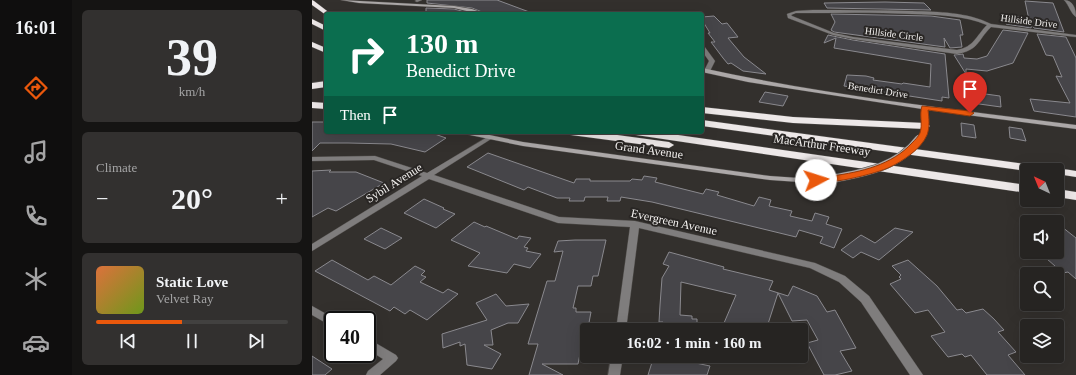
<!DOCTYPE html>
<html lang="en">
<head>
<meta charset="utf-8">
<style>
	:root { --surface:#262422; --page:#32302f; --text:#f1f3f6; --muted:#a4a4a5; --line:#424140; --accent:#ea580c }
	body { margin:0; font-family:"Times New Roman",serif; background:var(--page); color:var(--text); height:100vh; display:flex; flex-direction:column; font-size:15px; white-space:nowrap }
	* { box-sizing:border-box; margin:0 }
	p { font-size:13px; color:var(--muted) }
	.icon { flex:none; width:22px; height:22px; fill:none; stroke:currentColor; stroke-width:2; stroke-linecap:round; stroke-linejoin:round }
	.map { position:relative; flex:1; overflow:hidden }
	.sheet { display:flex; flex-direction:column; gap:10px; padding:10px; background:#151413; width:240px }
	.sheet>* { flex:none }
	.top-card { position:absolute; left:12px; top:12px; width:380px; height:122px; border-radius:4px; box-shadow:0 4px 16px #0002,0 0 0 1px var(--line); background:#0b6e4f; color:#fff; overflow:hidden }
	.needle { width:26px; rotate:317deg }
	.buttons { position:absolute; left:708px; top:163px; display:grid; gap:8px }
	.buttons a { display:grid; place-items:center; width:44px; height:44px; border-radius:4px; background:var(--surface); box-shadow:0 4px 16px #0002,0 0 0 1px var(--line); font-size:20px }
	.speed { position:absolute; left:12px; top:311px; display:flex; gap:8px; font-size:20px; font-weight:700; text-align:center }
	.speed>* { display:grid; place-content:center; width:52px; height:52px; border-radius:50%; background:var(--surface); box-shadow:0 4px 16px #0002,0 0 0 1px var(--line); line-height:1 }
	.speed .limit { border:2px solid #111; border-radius:6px; background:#fff; color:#111 }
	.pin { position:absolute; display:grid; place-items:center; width:34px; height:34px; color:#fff; margin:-41px -17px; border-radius:50% 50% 50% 0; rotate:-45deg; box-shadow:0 0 4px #0007 }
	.pin .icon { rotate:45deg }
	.me { position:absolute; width:44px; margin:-22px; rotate:85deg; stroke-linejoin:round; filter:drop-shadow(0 0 3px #0008) }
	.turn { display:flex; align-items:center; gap:14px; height:84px; padding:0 16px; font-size:18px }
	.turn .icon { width:52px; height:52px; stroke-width:2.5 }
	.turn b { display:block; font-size:28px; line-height:34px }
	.then { display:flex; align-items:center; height:38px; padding:0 16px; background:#0003; gap:8px; font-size:15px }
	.big { font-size:30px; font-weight:600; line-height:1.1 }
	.sheet .widget { flex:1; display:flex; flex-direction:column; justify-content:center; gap:6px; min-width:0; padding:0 14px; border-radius:6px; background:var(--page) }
	.sheet .dial { align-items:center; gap:0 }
	.dial b { font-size:52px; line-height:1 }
	.song { display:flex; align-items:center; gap:12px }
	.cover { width:48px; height:48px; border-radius:6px; background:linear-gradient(135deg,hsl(20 70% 55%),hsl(80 70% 35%)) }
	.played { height:4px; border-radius:2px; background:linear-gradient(90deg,var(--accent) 45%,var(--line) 45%) }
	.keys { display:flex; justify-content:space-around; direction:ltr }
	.heat { display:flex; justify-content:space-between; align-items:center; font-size:22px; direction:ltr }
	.trip { position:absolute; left:268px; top:323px; width:228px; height:40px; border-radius:4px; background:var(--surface); box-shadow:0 4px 16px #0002,0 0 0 1px var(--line); font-weight:600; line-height:40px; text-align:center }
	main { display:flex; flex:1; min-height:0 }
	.menu { display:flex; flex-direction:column; width:72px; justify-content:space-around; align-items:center; background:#0f0e0e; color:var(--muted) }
	.menu .icon { width:28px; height:28px }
	.menu .selected { color:var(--accent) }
	.menu b { font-size:18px; color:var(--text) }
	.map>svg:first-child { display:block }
	.building { fill:#464549; stroke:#8a898e }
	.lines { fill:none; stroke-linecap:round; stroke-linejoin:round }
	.street-casing { stroke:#4e4b48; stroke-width:1 }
	.secondary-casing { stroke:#4e4b48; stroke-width:1 }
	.highway-casing { stroke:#4e4b48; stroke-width:1 }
	.street { fill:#7f7d7d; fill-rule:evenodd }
	.secondary { fill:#aca8a8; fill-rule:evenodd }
	.highway { fill:#ede8e8; fill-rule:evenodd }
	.secondary-bridge-far1-casing { stroke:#4e4b48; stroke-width:7; stroke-linecap:butt }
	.secondary-bridge-casing { stroke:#4e4b48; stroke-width:9; stroke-linecap:butt }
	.secondary-bridge-far1 { stroke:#aca8a8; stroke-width:6 }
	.secondary-bridge { stroke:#aca8a8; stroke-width:8 }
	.route { fill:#ea580c; stroke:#983908 }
	.labels { text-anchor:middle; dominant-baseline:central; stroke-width:4; stroke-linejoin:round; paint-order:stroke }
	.far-street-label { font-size:10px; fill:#f3f1ef; stroke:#292624 }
	.street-label { font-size:12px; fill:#f3f1ef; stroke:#292624 }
</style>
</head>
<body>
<main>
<nav class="menu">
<b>16:01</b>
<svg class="icon selected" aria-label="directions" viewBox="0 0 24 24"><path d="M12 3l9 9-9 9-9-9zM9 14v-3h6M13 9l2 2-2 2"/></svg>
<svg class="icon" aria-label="music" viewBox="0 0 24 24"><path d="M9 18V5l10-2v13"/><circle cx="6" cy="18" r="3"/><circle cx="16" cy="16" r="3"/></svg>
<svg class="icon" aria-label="phone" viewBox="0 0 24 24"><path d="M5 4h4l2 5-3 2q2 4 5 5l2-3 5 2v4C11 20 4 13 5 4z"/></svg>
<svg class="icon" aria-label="climate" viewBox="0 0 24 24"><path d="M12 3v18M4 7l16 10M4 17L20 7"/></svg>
<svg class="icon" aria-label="car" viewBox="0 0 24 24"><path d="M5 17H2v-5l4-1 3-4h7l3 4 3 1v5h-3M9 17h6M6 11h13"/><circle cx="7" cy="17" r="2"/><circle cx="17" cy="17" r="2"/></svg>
</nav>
<section class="sheet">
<div class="widget dial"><b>39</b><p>km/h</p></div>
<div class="widget"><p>Climate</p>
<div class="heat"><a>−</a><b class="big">20°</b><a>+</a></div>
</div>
<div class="widget">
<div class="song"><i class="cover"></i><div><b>Static Love</b><p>Velvet Ray</p></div></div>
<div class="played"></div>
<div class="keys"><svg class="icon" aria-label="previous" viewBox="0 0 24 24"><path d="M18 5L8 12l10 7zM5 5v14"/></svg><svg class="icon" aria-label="pause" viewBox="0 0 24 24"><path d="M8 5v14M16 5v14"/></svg><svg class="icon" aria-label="next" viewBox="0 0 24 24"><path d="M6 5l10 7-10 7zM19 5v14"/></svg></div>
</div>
</section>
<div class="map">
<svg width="764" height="375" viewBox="0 0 764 375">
	<rect width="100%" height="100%" fill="#33302d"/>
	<path class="building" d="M115 0H185L220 13 175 14 160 8 115 3Z
		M713 1 741 3 752 32 722 28 720 24 719 28 694 24 700 15 717 20Z
		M573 2 612 3 619 10 515 8 512 3Z
		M114 8 142 9 161 14H123L114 12Z
		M519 14 619 16 648 20 651 35H648L650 47 638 48 632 38 633 47 522 32 519 30 523 22Z
		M402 16 410 24 415 23 426 37 416 38 432 57 454 74 431 71 419 63 416 64 411 58 399 42H403L396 33H398L390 20V17Z
		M691 30 716 33 701 63 675 71 654 69V74L642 55 651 54 652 58 665 59 675 56Z
		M725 34 754 37 764 58V117L722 111 718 99 758 103 744 76 750 77 741 56 734 55Z
		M516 35 541 40 633 54 637 98 630 97V101L532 86 535 75 554 76 562 78 561 80 590 84 591 83 618 87 619 64 522 48 524 38 512 43Z
		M453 92 476 96 471 106 447 102Z
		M659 92 688 96 689 107 660 103Z
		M0 122H14V132H117L134 138 113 152 79 144 36 143H8L0 151Z
		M649 123 662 125 664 138 650 136Z
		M697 127 710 129 714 141 698 138Z
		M176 153 262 183 264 179H278V181H318L320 179 330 180 332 176 345 178 343 182 391 194 394 189 407 192 405 195 442 206 447 197 459 200 457 206 480 211 478 216 500 221 503 213 517 217 514 224 530 229 522 248 508 243 511 237 487 230 484 237 340 202 309 197 308 201H295L296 197H273L272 201H257L258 198H245L216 187 212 190 155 167Z
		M19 170 17 172H44L72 183 24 211 16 208 0 217V171Z
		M112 199 132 208 131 209 143 214 124 228 92 213Z
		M162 222 173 227 174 226 205 239 207 236 219 238 212 247 216 248 214 251 229 254 218 268 202 264 195 273 156 266 168 253 139 240Z
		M745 223 764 238V279L756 272 751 273 727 252H745Z
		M69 228 90 238 73 249 52 239Z
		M583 228 601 232 567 260 549 252 541 258 529 250 549 235 563 243Z
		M263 240H294L286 276H281L279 286H266L261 308H264V312H279L273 344H270L266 364H230L251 375H217L226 344H216L235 281H243L251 251 242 252 246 241Z
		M357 252 412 267 411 269 461 281 457 290 476 296 481 286 505 296 515 312 523 310 544 348 528 351 540 371 523 375H512L495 343 506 340 495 320 480 321 466 293 454 330H409L424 295 369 282 368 315 380 316V319H385V330H352V327H350L351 322H347L348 305 350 278 357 266 351 264Z
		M20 260 56 280 62 276 79 285 103 266 113 271 109 275 114 277 108 282 131 293 136 289 146 294 115 320 98 310 93 314 82 307 78 311 3 271Z
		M596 260 625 286 645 310 650 309 654 313 671 309 682 319 692 330 686 332 704 352 696 355 713 375H675L659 355 653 357 650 354 636 357 619 336 633 332 616 310 603 313 578 284 589 279 587 277 589 275 580 266Z
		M184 294 194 306 217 304 206 323H196L179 330 181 345H172L189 354 180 369 155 365 153 344 148 346V342L131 348 130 334 175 320 164 303Z
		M0 356 20 369 13 375H0Z
		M342 356H361L360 358 398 366 395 375H336Z"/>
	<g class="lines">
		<defs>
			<path id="street" d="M104 0H110L105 2 103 1Z
				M752 0C761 0 764 9 764 17 759 14 757 5 752 0Z
				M501 10C534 10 567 10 600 11 627 12 655 12 679 24L764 35V37L679 27C665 41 667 50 645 54L541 39 521 35 476 18 475 14 484 11ZM484 13C523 13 562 12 600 14 625 15 652 15 675 25 664 36 662 47 645 50L541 37 522 33 480 16 479 15Z
				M390 45 392 46 403 61 398 71 395 73 392 71 397 61 390 51Z
				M177 136 180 138 179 139 122 175 247 217 323 221 503 263 533 276 557 296 611 375H598L549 302 527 282 498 268 327 228 314 330H304L318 227 246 223 117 179 0 251V244L110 176 62 160 0 161V157L63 156 115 173Z
				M0 306 25 320H21V327L0 315Z
				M55 338 84 355 86 358 84 361 68 375H54L56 371 71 359 55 349Z
				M299 356H311L308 375H296Z"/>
			<path id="secondary" d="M29 0 142 6 160 9 174 14H167L142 8 47 3Z
				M390 68C513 95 639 109 764 125V129L616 110V126L614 135 611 137 608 135 610 126V109L436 82 390 72Z
				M150 132H163L211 142 458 176 487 178 519 177 523 179 519 181 487 182 458 180 211 146 153 134Z"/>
			<path id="highway" d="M0 0 2 1 19 14 14 15 0 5Z
				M0 19 14 26V31L0 24Z
				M0 42 14 48V53L0 47Z
				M14 81V87L0 89V83Z
				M0 102 14 103V109L0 108Z
				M390 107 481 117 613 123 618 126 613 129 481 123 390 113Z
				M390 120 736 167C744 169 754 169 764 171V177L745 174V170L715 171 390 126Z
				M254 132H283L357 142 362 145 357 148 259 135Z
				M319 132H345L715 185V193L324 135Z
				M745 189 764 192V200L745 197Z"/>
		</defs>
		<use href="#street" class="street-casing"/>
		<use href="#secondary" class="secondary-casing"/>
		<use href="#highway" class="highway-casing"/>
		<use href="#street" class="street"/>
		<use href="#secondary" class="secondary"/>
		<use href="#highway" class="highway"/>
		<defs>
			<path id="secondary-bridge-far1" d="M607 140 611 135"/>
			<path id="secondary-bridge" d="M519 179C552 173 586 167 607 139"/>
		</defs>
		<use href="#secondary-bridge-far1" class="secondary-bridge-far1-casing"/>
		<use href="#secondary-bridge" class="secondary-bridge-casing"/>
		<use href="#secondary-bridge-far1" class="secondary-bridge-far1"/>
		<use href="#secondary-bridge" class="secondary-bridge"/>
	</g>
	<path class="route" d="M610 106 658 111 662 113 658 116 616 110C617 118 618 127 615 135 609 149 591 161 578 167 567 173 508 188 500 180 504 175 514 177 520 176 549 172 580 165 600 143 603 140 606 137 608 133 611 124 607 115 610 106Z"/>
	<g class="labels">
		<g class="far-street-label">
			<text transform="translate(717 21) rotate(7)">Hillside Drive</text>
			<text transform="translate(582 34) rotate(7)">Hillside Circle</text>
			<text transform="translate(566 90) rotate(9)">Benedict Drive</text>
		</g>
		<g class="street-label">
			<text transform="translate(510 145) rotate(8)">MacArthur Freeway</text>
			<text transform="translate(337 150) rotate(8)">Grand Avenue</text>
			<text transform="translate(82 183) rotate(-32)">Sybil Avenue</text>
			<text transform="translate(362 222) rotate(12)">Evergreen Avenue</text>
		</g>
	</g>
</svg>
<div class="buttons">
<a><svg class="needle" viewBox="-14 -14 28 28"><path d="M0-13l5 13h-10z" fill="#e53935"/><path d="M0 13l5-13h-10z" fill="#a4a4a5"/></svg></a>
<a><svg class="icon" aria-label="sound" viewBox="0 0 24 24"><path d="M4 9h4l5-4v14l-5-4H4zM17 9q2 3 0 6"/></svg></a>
<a><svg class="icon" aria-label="search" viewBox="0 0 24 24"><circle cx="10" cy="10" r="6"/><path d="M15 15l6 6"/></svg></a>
<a><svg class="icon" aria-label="layers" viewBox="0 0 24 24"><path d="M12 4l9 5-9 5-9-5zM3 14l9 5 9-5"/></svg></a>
</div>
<div class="speed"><div class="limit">40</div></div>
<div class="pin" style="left:658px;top:113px;background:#d93025"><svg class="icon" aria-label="arrive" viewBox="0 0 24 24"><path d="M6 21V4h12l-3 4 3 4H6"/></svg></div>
<svg class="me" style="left:504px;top:180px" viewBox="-20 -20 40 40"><circle r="19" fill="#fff"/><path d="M0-13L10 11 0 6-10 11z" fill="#ea580c"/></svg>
<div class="trip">16:02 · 1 min · 160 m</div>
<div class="top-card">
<div class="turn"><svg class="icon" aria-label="right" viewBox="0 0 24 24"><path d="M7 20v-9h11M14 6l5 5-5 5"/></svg><div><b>130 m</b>Benedict Drive</div></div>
<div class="then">Then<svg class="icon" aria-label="arrive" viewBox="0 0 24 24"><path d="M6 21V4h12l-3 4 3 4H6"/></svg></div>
</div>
</div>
</main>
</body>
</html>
